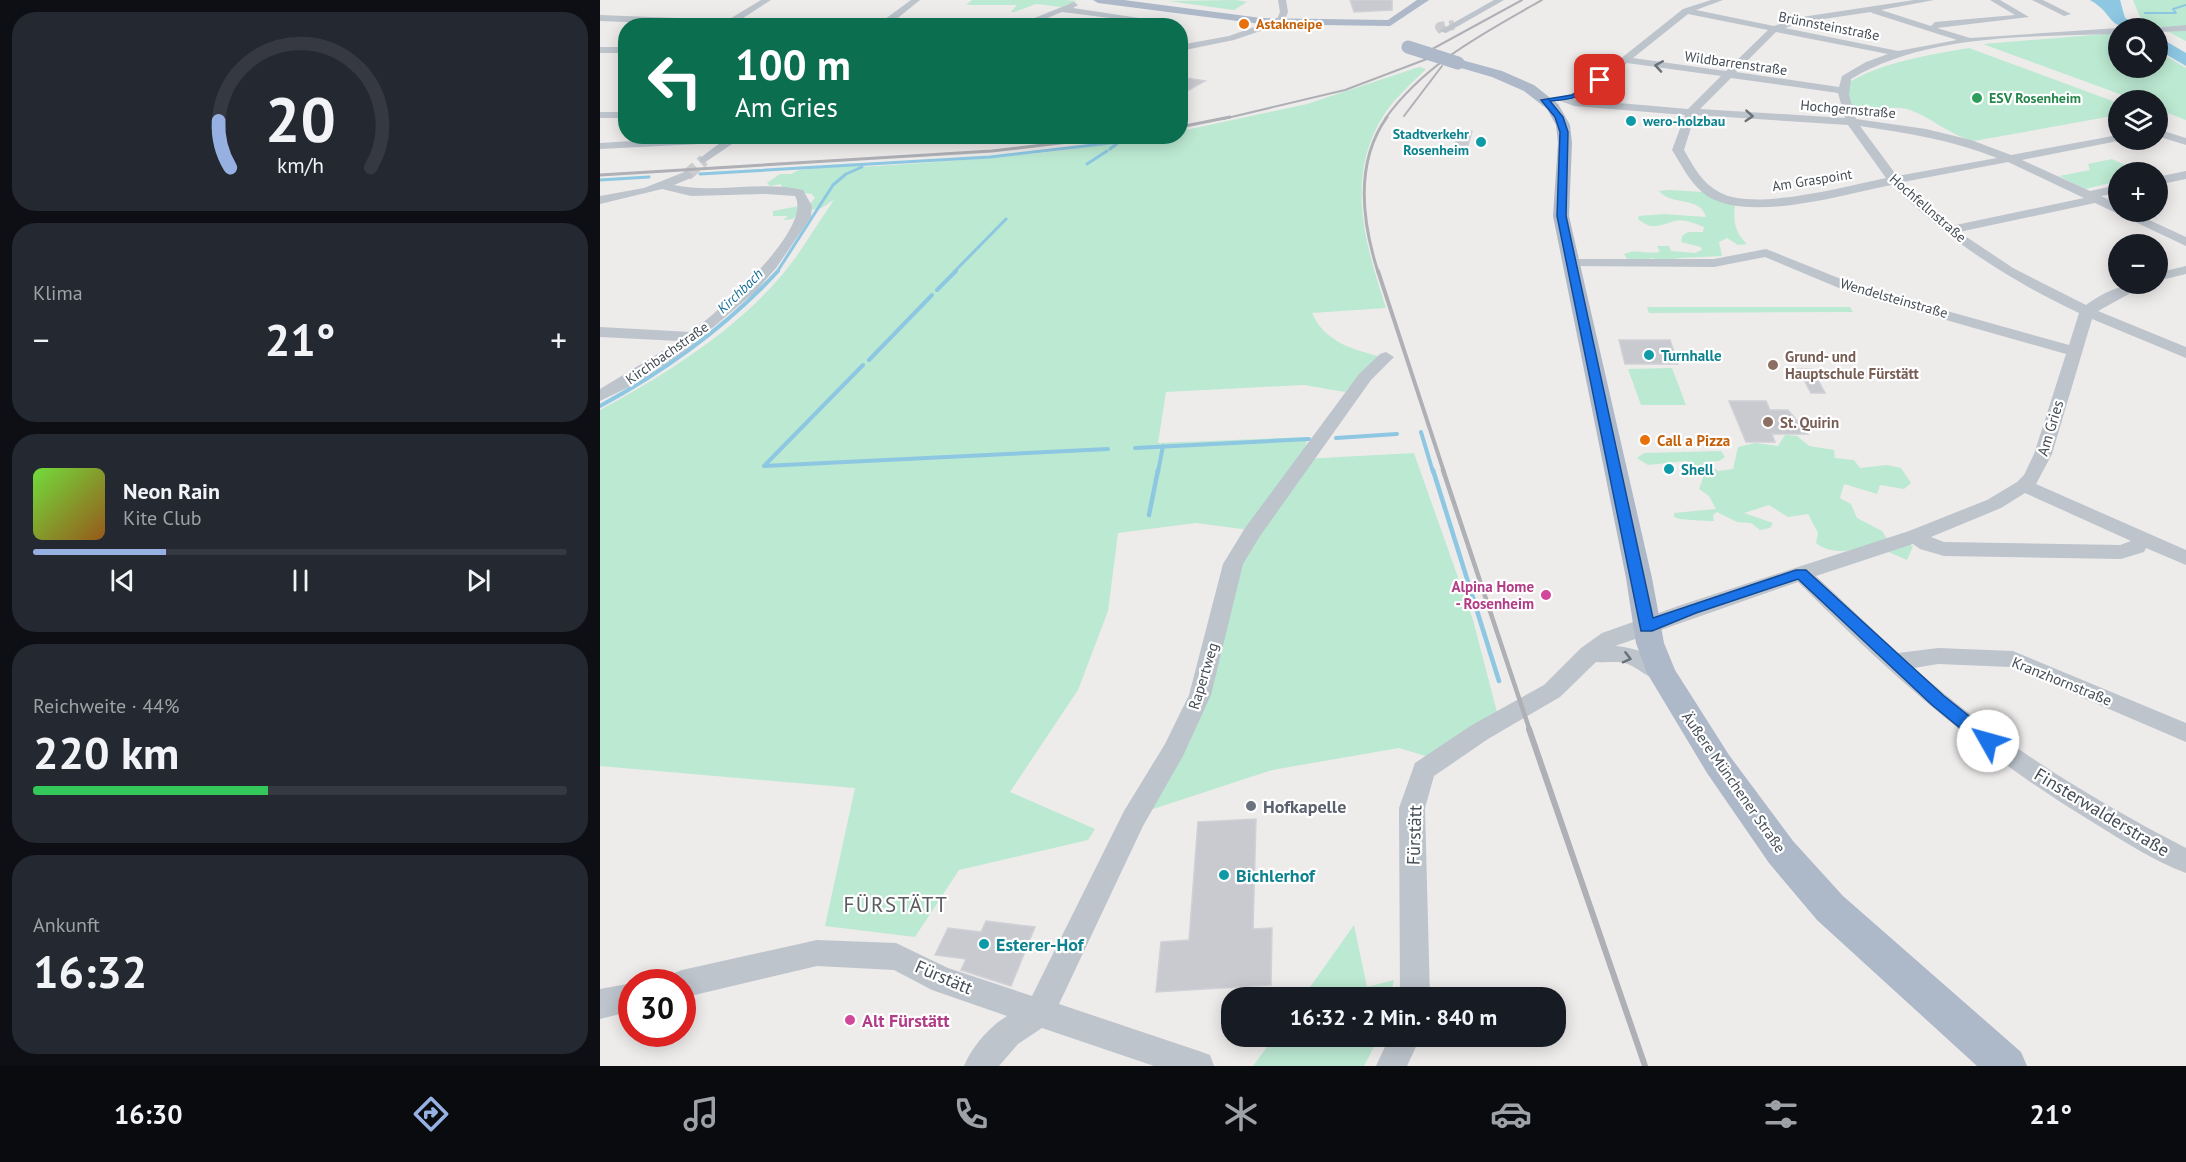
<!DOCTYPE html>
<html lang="de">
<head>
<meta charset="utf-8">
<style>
	:root { --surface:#171b24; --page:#242831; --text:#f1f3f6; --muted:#9ea1a6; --line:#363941; --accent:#97b0e2 }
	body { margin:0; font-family:"PT Sans",sans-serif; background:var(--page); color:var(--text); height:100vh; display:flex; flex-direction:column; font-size:22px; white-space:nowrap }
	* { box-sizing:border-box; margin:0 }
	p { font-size:20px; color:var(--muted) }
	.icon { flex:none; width:33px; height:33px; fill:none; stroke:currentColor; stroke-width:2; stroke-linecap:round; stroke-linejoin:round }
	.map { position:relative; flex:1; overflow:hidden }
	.panel { display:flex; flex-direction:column; gap:12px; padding:12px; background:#0d0f14; width:600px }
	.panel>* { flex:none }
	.top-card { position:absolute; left:18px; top:18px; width:570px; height:126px; border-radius:24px; box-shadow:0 3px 15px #0003; background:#0b6e4f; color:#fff; overflow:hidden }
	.buttons { position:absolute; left:1508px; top:18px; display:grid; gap:12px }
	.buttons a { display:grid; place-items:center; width:60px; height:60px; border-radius:50%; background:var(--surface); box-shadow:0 3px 15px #0003; font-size:30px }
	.speed { position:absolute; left:18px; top:969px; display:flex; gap:12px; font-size:30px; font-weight:700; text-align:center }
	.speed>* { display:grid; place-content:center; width:78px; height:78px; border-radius:50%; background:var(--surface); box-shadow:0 3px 15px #0003; line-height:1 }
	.speed .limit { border:9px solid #d22; background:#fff; color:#111 }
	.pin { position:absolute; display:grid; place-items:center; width:51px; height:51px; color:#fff; margin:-26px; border-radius:12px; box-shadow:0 3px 9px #0006 }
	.me { position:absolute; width:66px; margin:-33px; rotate:308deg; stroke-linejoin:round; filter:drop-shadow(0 0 4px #0008) }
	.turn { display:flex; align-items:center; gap:21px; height:126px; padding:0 18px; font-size:27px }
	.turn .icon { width:78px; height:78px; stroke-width:2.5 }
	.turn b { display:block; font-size:42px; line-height:51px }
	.big { font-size:45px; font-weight:800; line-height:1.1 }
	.panel .card { flex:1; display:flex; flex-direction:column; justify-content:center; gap:9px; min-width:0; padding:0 21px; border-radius:24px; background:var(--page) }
	.panel .dial { align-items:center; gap:0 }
	.dial svg { height:156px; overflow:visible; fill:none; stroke:var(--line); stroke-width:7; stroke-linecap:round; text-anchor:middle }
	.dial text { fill:var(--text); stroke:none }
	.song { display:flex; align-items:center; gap:18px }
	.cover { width:72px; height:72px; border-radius:9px; background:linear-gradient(135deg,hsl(100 70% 55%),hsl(30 70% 35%)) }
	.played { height:6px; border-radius:3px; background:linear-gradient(90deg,var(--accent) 25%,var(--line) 25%) }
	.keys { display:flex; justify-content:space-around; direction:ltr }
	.heat { display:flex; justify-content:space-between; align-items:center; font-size:33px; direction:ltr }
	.charge { height:9px; border-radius:4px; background:linear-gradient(90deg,#34c759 44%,var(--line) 0) }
	.trip { position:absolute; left:621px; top:987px; width:345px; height:60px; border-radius:24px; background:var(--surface); box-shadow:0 3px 15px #0003; font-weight:800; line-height:60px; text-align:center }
	.menu { display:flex; height:96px; justify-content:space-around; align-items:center; background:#090b0e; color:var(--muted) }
	.menu .icon { width:42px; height:42px }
	.menu .selected { color:var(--accent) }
	.menu b { font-size:27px; color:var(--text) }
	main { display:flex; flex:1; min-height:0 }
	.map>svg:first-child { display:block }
	.green { fill:#bce9d2 }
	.water { fill:#8dc7e2 }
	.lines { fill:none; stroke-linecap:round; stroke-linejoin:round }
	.stream-far3 { stroke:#8dc7e2; stroke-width:2 }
	.stream-far2 { stroke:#8dc7e2; stroke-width:3 }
	.stream-far1 { stroke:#8dc7e2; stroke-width:4 }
	.stream { stroke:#8dc7e2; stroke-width:4.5 }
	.building { fill:#c8cad0; stroke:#cfd1d6; stroke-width:1.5 }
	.minor-tunnel-far1 { stroke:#cccbcd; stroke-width:10; stroke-dasharray:10 4.5; stroke-linecap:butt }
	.minor-tunnel { stroke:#cccbcd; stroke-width:12; stroke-dasharray:12 6; stroke-linecap:butt }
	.minor { fill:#bdc4cc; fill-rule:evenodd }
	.major { fill:#adb8c8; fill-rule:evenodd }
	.rail-far4 { stroke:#aeb0b5; stroke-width:2 }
	.rail-far3 { stroke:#aeb0b5; stroke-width:3 }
	.rail-far2 { stroke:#aeb0b5; stroke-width:4 }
	.rail-far1 { stroke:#aeb0b5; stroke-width:4.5 }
	.rail { stroke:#aeb0b5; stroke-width:6 }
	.major-bridge { stroke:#adb8c8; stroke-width:13 }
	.oneway { stroke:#697179 }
	.route { fill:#1a73e8; stroke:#114b97; stroke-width:1.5 }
	.food-dot { fill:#e8710a; stroke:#fff; stroke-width:2 }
	.leisure-dot { fill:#2e9e5b; stroke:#fff; stroke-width:2 }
	.culture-dot { fill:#0f9aa8; stroke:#fff; stroke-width:2 }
	.education-dot { fill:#8d6e63; stroke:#fff; stroke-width:2 }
	.hotel-dot { fill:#d1479c; stroke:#fff; stroke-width:2 }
	.worship-dot { fill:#6b7280; stroke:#fff; stroke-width:2 }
	.labels { text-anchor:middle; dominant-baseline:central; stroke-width:4.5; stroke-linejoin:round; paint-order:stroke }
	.far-food-label { font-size:14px; font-weight:bold; fill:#c56008; stroke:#fff; text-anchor:start }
	.far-street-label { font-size:14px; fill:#454d56; stroke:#fff }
	.far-leisure-label { font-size:14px; font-weight:bold; fill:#27864d; stroke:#fff; text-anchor:start }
	.far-culture-label { font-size:14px; font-weight:bold; fill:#0d838f; stroke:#fff; text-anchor:start }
	.far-water-label { font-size:14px; font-style:italic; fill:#196f96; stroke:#fff }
	.culture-label { font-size:15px; font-weight:bold; fill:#0d838f; stroke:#fff; text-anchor:start }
	.education-label { font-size:15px; font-weight:bold; fill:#785e54; stroke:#fff; text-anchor:start }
	.street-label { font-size:15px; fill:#454d56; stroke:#fff }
	.food-label { font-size:15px; font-weight:bold; fill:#c56008; stroke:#fff; text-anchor:start }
	.hotel-label { font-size:15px; font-weight:bold; fill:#b23c85; stroke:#fff; text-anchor:end }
	.near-worship-label { font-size:18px; font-weight:bold; fill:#5b616d; stroke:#fff; text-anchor:start }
	.near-street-label { font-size:18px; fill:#454d56; stroke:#fff }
	.near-culture-label { font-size:18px; font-weight:bold; fill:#0d838f; stroke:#fff; text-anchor:start }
	.near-hotel-label { font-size:18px; font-weight:bold; fill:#b23c85; stroke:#fff; text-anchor:start }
	.near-quarter-label { font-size:21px; letter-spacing:1.5px; fill:#595b5f; stroke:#fff }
</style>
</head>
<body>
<main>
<section class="panel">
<div class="card dial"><svg viewBox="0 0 100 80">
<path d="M14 69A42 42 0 1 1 86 69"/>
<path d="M14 69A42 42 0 0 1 8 45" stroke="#97b0e2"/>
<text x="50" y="56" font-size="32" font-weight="700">20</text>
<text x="50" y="72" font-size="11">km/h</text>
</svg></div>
<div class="card"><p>Klima</p>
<div class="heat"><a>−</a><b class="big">21°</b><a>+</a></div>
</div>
<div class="card">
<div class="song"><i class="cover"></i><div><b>Neon Rain</b><p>Kite Club</p></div></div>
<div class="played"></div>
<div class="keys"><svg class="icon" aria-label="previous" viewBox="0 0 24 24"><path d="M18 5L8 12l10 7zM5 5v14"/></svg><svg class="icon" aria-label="pause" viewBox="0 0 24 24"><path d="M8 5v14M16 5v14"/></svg><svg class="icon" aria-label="next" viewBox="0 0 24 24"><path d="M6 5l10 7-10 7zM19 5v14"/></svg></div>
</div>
<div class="card"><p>Reichweite · 44%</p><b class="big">220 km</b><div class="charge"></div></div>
<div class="card"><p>Ankunft</p><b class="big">16:32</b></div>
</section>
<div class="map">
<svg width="1586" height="1066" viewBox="0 0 1586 1066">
	<rect width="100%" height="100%" fill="#eeebeb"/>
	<path class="green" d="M372 0H465L477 1 461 7 436 4 414 12H411L417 5H366Z
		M636 0 647 2 634 10 568 1Z
		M1533 0H1586V41L1540 17Z
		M1518 33V68H1557V51L1586 68V120L1557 109V100H1536L1383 44Z
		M1369 48 1518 103V115L1374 141C1349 135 1330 116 1307 109 1291 105 1271 111 1256 114L1251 108 1246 84C1282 62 1328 55 1369 48Z
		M819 67 826 69C812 83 796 97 785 113 744 176 765 243 786 308L712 313C724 341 751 349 778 356L745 392 704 385 566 392 558 443 708 437 702 459 814 453 873 620 898 716 832 758 799 748 672 770 541 813 580 751 649 530 596 523 518 533 508 611 478 690 410 792 495 829 488 840 359 870 315 937 225 926 255 788 0 766V410C68 373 142 327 190 265 206 244 219 221 234 200 229 202 226 206 221 208 208 212 202 206 193 219L183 220 188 216H173V211L210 204 215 198 212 194 182 190 181 184 170 186 167 183 180 174H191L199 170 259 164 262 165 260 167C323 163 386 159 448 152 492 147 536 137 580 136L581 131 707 104Z
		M1512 159 1540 172H1518V181L1485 189 1459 176 1490 170 1488 164Z
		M1069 190 1103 192 1135 205C1133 221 1135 233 1147 244L1138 245 1127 238 1119 242 1122 256 1080 258 1062 261 1052 258 1040 261 1027 259 1024 254C1037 248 1047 255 1060 252L1057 246H1069L1071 251 1095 253 1102 250 1101 247 1081 242 1082 236 1088 232H1103L1104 227C1096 224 1083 218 1075 221 1060 225 1052 231 1038 219L1039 216 1064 214 1106 217C1101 196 1071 206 1059 191Z
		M1047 307H1250L1253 312 1049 313Z
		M1072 368 1086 405H1041L1028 369Z
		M1185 435 1197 436 1209 446 1234 450 1235 458 1254 460 1260 468 1287 465 1301 468 1311 483 1304 489 1280 485 1277 494 1244 484 1240 498 1251 504 1257 518 1282 531 1288 540 1313 546 1307 560 1270 544C1254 552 1231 555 1216 543L1218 533 1208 514 1188 517 1169 505 1144 513 1173 523 1170 528 1160 530 1151 523 1137 522 1117 512 1113 515 1114 521C1107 521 1078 520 1074 517V513L1116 509 1109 496 1099 489 1103 478 1100 468 1086 461 1048 465 1037 458 1044 453 1121 451 1125 457 1119 461 1107 462 1118 471 1133 469 1138 447 1155 443 1178 446Z
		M754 925 767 987 794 980 790 997H703Z
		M675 1036H779V1037L764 1066H653Z"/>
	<path class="water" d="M1490 0H1520L1525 18 1544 28C1502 29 1518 16 1490 0Z
		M1557 36 1586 53V66L1557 49Z"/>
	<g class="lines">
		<path class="stream-far3" d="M1545 13H1576L1573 9 1586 5"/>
		<path class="stream-far2" d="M510 149 519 142
			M487 164 507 151
			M100 174 390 157 519 142
			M0 180 49 177
			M177 272 233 185 246 174 262 167
			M354 272 406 219"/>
		<path class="stream-far1" d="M337 290 356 271
			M269 360 332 295
			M263 365 164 466 508 449
			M0 406C66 370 127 326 178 271
			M821 432 833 472
			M736 438 797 434
			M535 448 709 439
			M558 472 563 446"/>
		<path class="stream" d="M833 470 899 681
			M549 515 558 470"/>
	</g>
	<path class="building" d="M750 0H792V10L754 12Z
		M580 77 605 81 580 95Z
		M858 131H872L868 146 855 145Z
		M1019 340H1070L1078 364H1025Z
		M1198 369H1212L1225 393H1211Z
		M1129 401H1166L1170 410H1188L1208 434H1172L1175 442H1146Z
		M656 819 653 929 672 928 671 985 556 992 561 942 589 940 598 822Z
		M386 921 435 927 411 986 361 970 366 959 335 955 348 928 381 932Z"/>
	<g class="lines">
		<path class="minor-tunnel-far1" d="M843 31 840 27 854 25"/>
		<path class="minor-tunnel" d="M87 175 104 160"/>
		<path class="minor" d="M161 0H171L140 20 281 22 311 0H320L288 26H128L0 21V15L128 20Z
			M678 0H686L688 12 684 23 634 40 580 51V45L629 36 677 19 680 12Z
			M894 0H904L846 33 839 31Z
			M1111 0H1123L1096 10 1174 26 1202 17 1314 0H1334L1281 10 1331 26 1335 22 1415 15 1390 0H1400L1429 17 1337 28 1370 38 1518 28H1519L1518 34C1431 37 1328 33 1251 79L1249 95 1256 119 1326 129 1371 140 1411 155 1518 135V140H1523L1422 160 1490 191 1518 185V193L1501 196 1518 204V212H1532L1586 237V246L1495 203 1359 232 1413 268 1486 305C1503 292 1526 282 1547 284L1498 311 1586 347V358L1492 319 1452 454 1436 484 1586 550V565L1546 548 1544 552 1521 559 1344 556 1320 549 1313 544 1216 576 1298 653 1338 648 1413 651 1586 723V742L1411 667 1338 664 1314 668C1396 740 1489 798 1586 848V873C1554 861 1523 841 1494 823 1378 753 1293 677 1198 582L1018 645 1015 646C1033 647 1064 657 1073 673L1070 679C1052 685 1041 668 1025 663 1017 661 1005 663 996 662L960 697 888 739 834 776 825 808 830 998H800L799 808 815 763 872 725 944 685 981 648 1002 633 1084 604 1309 531 1387 500 1417 482 1424 475 1434 454 1466 354 1251 293 1165 257 1114 267 971 266 966 265V259H1114L1166 249 1261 287 1469 345 1479 313C1409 280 1347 240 1292 185 1244 194 1142 226 1102 192 1089 181 1081 164 1072 150L1085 115 974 106 955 99 980 91 1083 9ZM1271 12 1272 13 1357 40 1298 51 1185 28 1203 22ZM1088 14 1168 30 1126 71 1033 58ZM1176 32 1288 54 1266 62 1242 76 1239 87 1136 72ZM1027 63 1121 76 1088 109 973 99 988 95ZM1131 78 1238 93 1245 118 1100 109ZM1095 115 1248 125 1286 178C1246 186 1154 212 1119 192 1102 183 1093 166 1084 150ZM1260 126C1308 133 1352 140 1397 158L1297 176ZM1408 162 1484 198 1351 226 1303 182ZM1425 493 1531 541 1520 545 1344 542 1331 537 1401 508Z
			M1432 0H1443L1471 14 1464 16Z
			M474 2 478 5 473 8 539 18 529 26H518L526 20 462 12 428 26H415Z
			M1586 25V31L1557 32V28H1553Z
			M0 47H26V53H0Z
			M0 112H26V118H0Z
			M1557 129 1586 138V145L1557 136Z
			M110 136H185L180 139 135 142 104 163 100 162V158L120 143 0 149V143Z
			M87 171 93 175 91 178 74 185C116 194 161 180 203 190L212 206 211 217 176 268 156 291 85 351 33 385 0 401V389L79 341 0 337V327L91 332C116 314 214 229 195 196L166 194 91 196 62 189 0 204V196L44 188Z
			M1586 171V179L1557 185V177Z
			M1586 266V274L1557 281V273Z
			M786 352 794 357 771 380 660 536 643 564 611 695 583 756 543 826 459 1004 599 1051 610 1055 614 1066H554L442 1028 418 1044 399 1066H364C372 1047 389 1027 407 1016L332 990 294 970 217 966 82 998V982H68L72 974 82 970 217 940 296 943 348 968 432 996 524 811 565 744 589 695 623 564 645 528 759 374 780 354Z
			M32 983V1011L0 1019V989Z
			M790 1036H821L807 1066H776Z"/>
		<path class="major" d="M493 0H524L661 18 788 20 817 0H829L790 26 661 24 498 3Z
			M858 59 902 71 934 85 958 104 970 125 972 143 969 216 1052 578 1064 643 1075 670 1129 755 1193 841 1243 896 1421 1052 1427 1066H1377L1217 920 1169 863 1107 773 1047 673 1036 643 1026 578 953 216 958 143 956 125 947 109 924 91 892 77 854 66V60Z"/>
		<path class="rail-far4" d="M825 53 922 0
			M804 116 842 66
			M623 119 745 90 840 54
			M785 119C825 63 884 33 942 0"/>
		<path class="rail-far3" d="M580 127 630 117
			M0 175 392 151 519 136
			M778 272C762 222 754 163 787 117"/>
		<path class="rail-far2" d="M778 271 844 472"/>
		<path class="rail-far1" d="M843 470 930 731"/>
		<path class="rail" d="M929 729 1045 1066"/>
		<path class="major-bridge" d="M808 47 858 63"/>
	</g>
	<defs><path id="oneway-chevron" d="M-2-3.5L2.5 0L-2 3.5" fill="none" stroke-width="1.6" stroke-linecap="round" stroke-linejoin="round" transform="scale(1.5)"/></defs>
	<g class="oneway">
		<use href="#oneway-chevron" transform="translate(1059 66) rotate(-171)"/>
		<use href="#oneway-chevron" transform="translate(1149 116) rotate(4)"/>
		<use href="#oneway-chevron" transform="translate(1027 658) rotate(14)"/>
	</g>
	<path class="route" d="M1000 78 1002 82C984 96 972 100 950 101L963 117 968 132 966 216 1053 618 1196 570H1206L1344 696 1394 736 1396 741 1394 746H1382L1332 705 1198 579 1096 613 1052 631H1041L957 216 960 132 955 117 941 100 972 95Z"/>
	<g class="food-dot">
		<circle cx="644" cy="24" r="6"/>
		<circle cx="1045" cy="440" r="6"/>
	</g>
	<circle class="leisure-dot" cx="1377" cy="98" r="6"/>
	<g class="culture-dot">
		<circle cx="1031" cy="121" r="6"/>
		<circle cx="881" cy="142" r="6"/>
		<circle cx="1049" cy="355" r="6"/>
		<circle cx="1069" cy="469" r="6"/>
		<circle cx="624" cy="875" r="6"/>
		<circle cx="384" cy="944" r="6"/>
	</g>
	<g class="education-dot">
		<circle cx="1173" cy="365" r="6"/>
		<circle cx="1168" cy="422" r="6"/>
	</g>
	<g class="hotel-dot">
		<circle cx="946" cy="595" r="6"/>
		<circle cx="250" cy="1020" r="6"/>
	</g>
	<circle class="worship-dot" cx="651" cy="806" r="6"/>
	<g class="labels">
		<g class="far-food-label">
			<text x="656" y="24">Astakneipe</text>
		</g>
		<g class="far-street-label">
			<text transform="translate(1229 26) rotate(11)">Brünnsteinstraße</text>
			<text transform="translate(1136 63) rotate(8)">Wildbarrenstraße</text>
			<text transform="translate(1248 109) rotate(5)">Hochgernstraße</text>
			<text transform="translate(1212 180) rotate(-9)">Am Graspoint</text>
			<text transform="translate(1328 208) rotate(41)">Hochfellnstraße</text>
			<text transform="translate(1294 298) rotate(16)">Wendelsteinstraße</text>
			<text transform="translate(67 353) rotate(-35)">Kirchbachstraße</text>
		</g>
		<g class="far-leisure-label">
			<text x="1389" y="98">ESV Rosenheim</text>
		</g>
		<g class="far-culture-label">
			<text x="1043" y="121">wero-holzbau</text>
			<text x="869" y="134" text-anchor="end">Stadtverkehr<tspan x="869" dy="16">Rosenheim</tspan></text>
		</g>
		<g class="far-water-label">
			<text transform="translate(140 291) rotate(-44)">Kirchbach</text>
		</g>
		<g class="culture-label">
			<text x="1061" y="355">Turnhalle</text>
			<text x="1081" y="469">Shell</text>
		</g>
		<g class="education-label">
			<text x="1185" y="356">Grund- und<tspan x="1185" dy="17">Hauptschule Fürstätt</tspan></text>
			<text x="1180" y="422">St. Quirin</text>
		</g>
		<g class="street-label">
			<text transform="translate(1450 428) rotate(-73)">Am Gries</text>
			<text transform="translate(603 676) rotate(-73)">Rapertweg</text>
			<text transform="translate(1462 681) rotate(22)">Kranzhornstraße</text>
			<text transform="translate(1134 782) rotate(55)">Äußere Münchener Straße</text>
		</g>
		<g class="food-label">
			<text x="1057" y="440">Call a Pizza</text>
		</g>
		<g class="hotel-label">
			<text x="934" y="586">Alpina Home<tspan x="934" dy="17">- Rosenheim</tspan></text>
		</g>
		<g class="near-worship-label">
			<text x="663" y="806">Hofkapelle</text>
		</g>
		<g class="near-street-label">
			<text transform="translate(1502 812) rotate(31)">Finsterwalderstraße</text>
			<text transform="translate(814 835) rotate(-88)">Fürstätt</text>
			<text transform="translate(344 977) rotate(23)">Fürstätt</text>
		</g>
		<g class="near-culture-label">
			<text x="636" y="875">Bichlerhof</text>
			<text x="396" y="944">Esterer-Hof</text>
		</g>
		<g class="near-hotel-label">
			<text x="262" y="1020">Alt Fürstätt</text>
		</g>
		<g class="near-quarter-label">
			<text x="296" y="904">FÜRSTÄTT</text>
		</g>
	</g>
</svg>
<div class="buttons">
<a><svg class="icon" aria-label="search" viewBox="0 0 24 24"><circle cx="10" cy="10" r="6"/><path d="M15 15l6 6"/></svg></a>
<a><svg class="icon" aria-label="layers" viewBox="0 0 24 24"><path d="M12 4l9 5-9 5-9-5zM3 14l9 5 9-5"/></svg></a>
<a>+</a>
<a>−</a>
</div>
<div class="speed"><div class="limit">30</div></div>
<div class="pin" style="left:1000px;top:80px;background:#d93025"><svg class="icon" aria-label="arrive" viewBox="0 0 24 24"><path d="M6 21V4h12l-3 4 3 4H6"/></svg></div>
<svg class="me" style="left:1388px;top:741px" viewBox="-20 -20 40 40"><circle r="19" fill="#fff"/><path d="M0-13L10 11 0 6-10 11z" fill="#1a73e8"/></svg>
<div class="trip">16:32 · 2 Min. · 840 m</div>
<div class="top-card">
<div class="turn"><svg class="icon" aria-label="left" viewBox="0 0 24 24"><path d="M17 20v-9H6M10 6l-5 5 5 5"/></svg><div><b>100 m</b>Am Gries</div></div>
</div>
</div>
</main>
<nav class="menu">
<b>16:30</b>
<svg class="icon selected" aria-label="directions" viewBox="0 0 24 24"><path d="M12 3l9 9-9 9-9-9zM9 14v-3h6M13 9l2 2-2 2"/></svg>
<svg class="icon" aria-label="music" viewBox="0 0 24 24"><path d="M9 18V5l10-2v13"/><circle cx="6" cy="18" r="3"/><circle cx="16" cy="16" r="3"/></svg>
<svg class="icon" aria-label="phone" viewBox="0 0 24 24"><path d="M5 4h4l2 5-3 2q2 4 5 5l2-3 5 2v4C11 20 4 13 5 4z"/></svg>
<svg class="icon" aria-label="climate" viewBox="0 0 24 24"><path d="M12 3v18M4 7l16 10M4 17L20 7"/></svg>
<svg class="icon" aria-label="car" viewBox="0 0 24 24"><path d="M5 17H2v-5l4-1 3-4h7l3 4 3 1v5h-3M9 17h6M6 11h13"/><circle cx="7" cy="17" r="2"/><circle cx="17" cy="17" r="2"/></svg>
<svg class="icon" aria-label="filters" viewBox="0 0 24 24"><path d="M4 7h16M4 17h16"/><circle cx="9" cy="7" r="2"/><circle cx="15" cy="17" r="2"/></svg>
<b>21°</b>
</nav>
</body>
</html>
